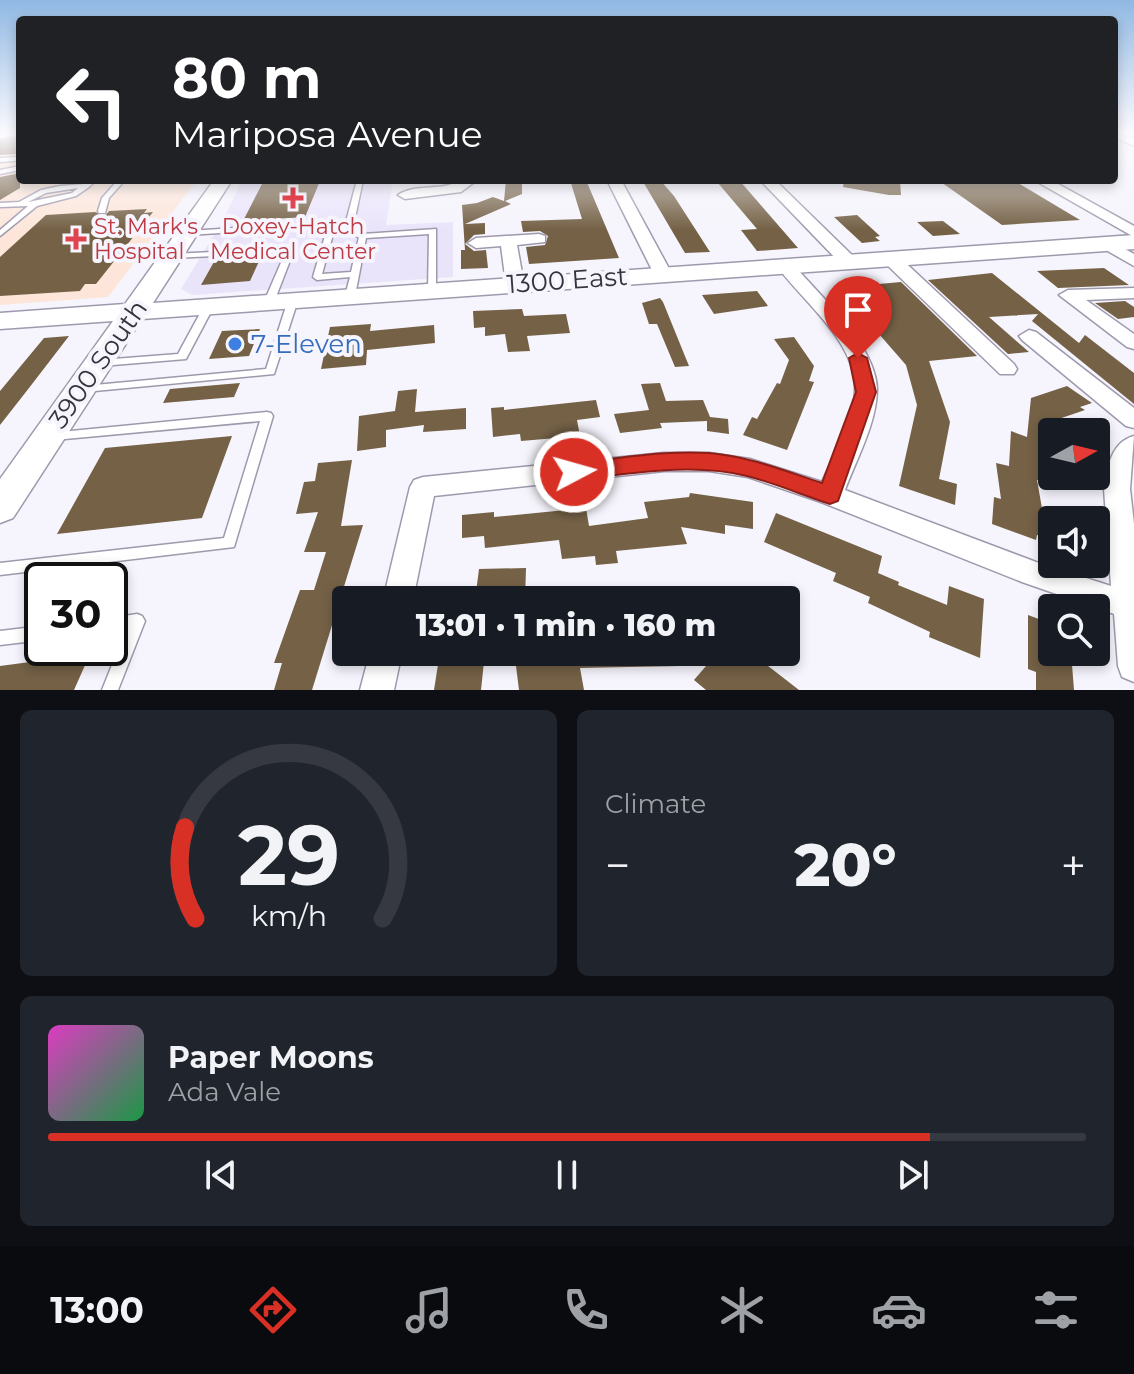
<!DOCTYPE html>
<html lang="en">
<head>
<meta charset="utf-8">
<style>
	:root { --surface:#171b24; --page:#20242c; --text:#f1f3f6; --muted:#9ea1a6; --line:#363941; --accent:#d93025 }
	body { margin:0; font-family:Montserrat,sans-serif; background:var(--page); color:var(--text); height:100vh; display:flex; flex-direction:column; font-size:30px; white-space:nowrap }
	* { box-sizing:border-box; margin:0 }
	p { font-size:26px; color:var(--muted) }
	.icon { flex:none; width:44px; height:44px; fill:none; stroke:currentColor; stroke-width:2; stroke-linecap:round; stroke-linejoin:round }
	.map { position:relative; height:690px; overflow:hidden }
	.panel { display:flex; flex-direction:column; gap:20px; padding:20px; background:#0d0f14; flex:1 }
	.panel>* { flex:none }
	.top-card { position:absolute; left:16px; top:16px; width:1102px; height:168px; border-radius:8px; box-shadow:0 4px 12px #0003; background:#202124; color:#fff; overflow:hidden }
	.needle { width:52px; rotate:82deg }
	.fabs { position:absolute; left:1038px; top:418px; display:grid; gap:16px }
	.fabs a { display:grid; place-items:center; width:72px; height:72px; border-radius:8px; background:var(--surface); box-shadow:0 4px 12px #0003; font-size:40px }
	.speed { position:absolute; left:24px; top:562px; display:flex; gap:16px; font-size:40px; font-weight:700; text-align:center }
	.speed>* { display:grid; place-content:center; width:104px; height:104px; border-radius:50%; background:var(--surface); box-shadow:0 4px 12px #0003; line-height:1 }
	.speed .limit { border:4px solid #111; border-radius:12px; background:#fff; color:#111 }
	.pin { position:absolute; display:grid; place-items:center; width:68px; height:68px; color:#fff; margin:-82px -34px; border-radius:50% 50% 50% 0; rotate:-45deg; box-shadow:0 0 8px #0007 }
	.pin .icon { rotate:45deg }
	.me { position:absolute; width:88px; margin:-44px; rotate:84deg; stroke-linejoin:round; filter:drop-shadow(0 0 6px #0008) }
	.turn { display:flex; align-items:center; gap:28px; height:168px; padding:0 24px; font-size:36px }
	.turn .icon { width:104px; height:104px; stroke-width:2.5 }
	.turn b { display:block; font-size:56px; line-height:68px }
	.big { font-size:60px; font-weight:800; line-height:1.1 }
	.panel .tile { flex:1; display:flex; flex-direction:column; justify-content:center; gap:12px; min-width:0; padding:0 28px; border-radius:12px; background:var(--page) }
	.panel .dial { align-items:center; gap:0 }
	.dial svg { height:208px; overflow:visible; fill:none; stroke:var(--line); stroke-width:7; stroke-linecap:round; text-anchor:middle }
	.dial text { fill:var(--text); stroke:none }
	.song { display:flex; align-items:center; gap:24px }
	.cover { width:96px; height:96px; border-radius:12px; background:linear-gradient(135deg,hsl(310 70% 55%),hsl(140 70% 35%)) }
	.played { height:8px; border-radius:4px; background:linear-gradient(90deg,var(--accent) 85%,var(--line) 85%) }
	.keys { display:flex; justify-content:space-around; direction:ltr }
	.heat { display:flex; justify-content:space-between; align-items:center; font-size:44px; direction:ltr }
	.panel .tiles { flex:1; display:grid; gap:20px; grid-template-columns:1fr 1fr }
	.tile:last-child { grid-column:span 2 }
	.trip { position:absolute; left:332px; top:586px; width:468px; height:80px; border-radius:8px; background:var(--surface); box-shadow:0 4px 12px #0003; font-weight:800; line-height:80px; text-align:center }
	.menu { display:flex; height:128px; justify-content:space-around; align-items:center; background:#090b0e; color:var(--muted) }
	.menu .icon { width:56px; height:56px }
	.menu .current { color:var(--accent) }
	.menu b { font-size:36px; color:var(--text) }
	.map>svg:first-child { display:block }
	.built { fill:#eae4fb }
	.medical { fill:#fde6d9 }
	.building { fill:#746146 }
	.lines { fill:none; stroke-linecap:round; stroke-linejoin:round }
	.lane-casing { stroke:#9f99ad; stroke-width:3 }
	.street-casing { stroke:#9f99ad; stroke-width:3 }
	.secondary-casing { stroke:#9f99ad; stroke-width:3 }
	.lane { fill:#fff; fill-rule:evenodd }
	.street { fill:#fff; fill-rule:evenodd }
	.secondary { fill:#fff; fill-rule:evenodd }
	.route { fill:#d93025; stroke:#8d1f18; stroke-width:2 }
	.health-dot { fill:#e0444e; stroke:#f6f4fc; stroke-width:3 }
	.shop-dot { fill:#3f7fe0; stroke:#f6f4fc; stroke-width:3 }
	.labels { text-anchor:middle; dominant-baseline:central; stroke-width:8; stroke-linejoin:round; paint-order:stroke }
	.far-health-label { font-size:22px; fill:#be3a42; stroke:#f6f4fc; text-anchor:start }
	.street-label { font-size:26px; fill:#35333b; stroke:#f6f4fc }
	.shop-label { font-size:26px; fill:#366cbe; stroke:#f6f4fc; text-anchor:start }
</style>
</head>
<body>
<div class="map">
<svg width="1134" height="690" viewBox="0 0 1134 690">
	<rect width="100%" height="100%" fill="#f6f4fc"/>
	<path class="built" d="M242 180H393L386 225 453 222V277L192 295 181 289 224 218Z"/>
	<path class="medical" d="M0 134H20V180H197L108 297 0 305Z"/>
	<path class="building" d="M20 134V157L15 154 0 155V139Z
		M20 173V188L0 200V177Z
		M506 180H522V194L505 201 511 204 465 224 485 223V234L474 235 465 244 474 251 486 250 488 268 461 269V250H465L462 205 477 203 493 197 504 201Z
		M570 180H586L619 258 529 264 526 247 545 245 548 236 540 231 523 232 521 221 582 219Z
		M642 180H660L674 196 710 252 685 253Z
		M721 180H739L798 248 757 251 741 230 757 229 718 183H724Z
		M844 180H900L901 195H889L843 187Z
		M938 180H1013L1080 220 1002 225Z
		M320 181 305 217 243 221 262 184Z
		M147 209 144 213 153 212 96 284H85L80 291 0 296V257L46 215 95 212 105 216 109 211Z
		M857 215 880 236 875 237 880 241 862 243 834 217Z
		M943 221 960 234 933 236 917 222Z
		M247 248 244 251 247 258 261 257 250 281 201 285 215 260 236 258 238 249Z
		M1104 268 1129 285 1058 288 1037 271Z
		M992 273 1079 343 1085 335 1134 373V404L1032 321 1038 314 989 317 1029 352 1008 354 928 280Z
		M901 282 977 356 929 361 950 422 939 479 957 484 955 505 899 486 917 405 906 365 872 326 864 327 852 313 870 312 846 287Z
		M757 291 768 306 714 314 702 295Z
		M660 298 663 302 689 366 675 367 657 324H649L642 303Z
		M1125 301 1134 307V317L1118 319 1095 303Z
		M522 309 524 316 566 314 570 333 527 336 530 351 508 352 505 334 485 336V327L474 328 473 311Z
		M371 324 370 331 434 325 435 343 367 350 366 365 321 369 330 327Z
		M260 329 249 356 209 359 222 331Z
		M69 336 29 388 0 425V391L44 338Z
		M794 337 814 366 809 381 814 382 787 450 743 435 752 417 757 419 777 383 780 384 789 360 774 339Z
		M240 383 234 397 163 403 170 389Z
		M660 383 666 401 703 400 710 417 728 419 729 434 707 431V421L660 423 662 428 620 433 614 414 649 410 641 384Z
		M1067 386 1092 403 1080 407 1085 410 1038 426 1052 430V484L1037 480 1043 514 1052 517V540L1037 535 1036 540 992 524 994 497 1001 499 996 463 1009 466 1011 431 1027 437 1031 398Z
		M417 389 415 412 466 408V429L423 432 424 425 386 430V447L357 451 359 416 395 411 398 391Z
		M596 400 600 417 577 420 580 436 521 441 520 434 493 437 491 408 504 407V410Z
		M232 436 202 518 57 534 105 448Z
		M352 460 341 526 363 525 312 690H274L282 663H274L300 590H314L326 552H304L318 512 296 514 304 482 315 481 318 463Z
		M690 493 753 502V529L725 525V534L681 527 687 544 616 551 618 563 596 565 595 556 562 559 559 540 485 548 484 536 462 538V515L494 512V517L586 508 589 526 648 518 644 502 689 497Z
		M776 513 882 556 878 573 899 582 898 585 947 605 949 586 984 599 980 658 929 637 930 632 868 603 870 597 833 581 836 573 764 542Z
		M526 568 525 600H475L479 569Z
		M1028 615 1052 624V652H1071L1074 690H1036V672L1028 669Z
		M440 652H485L481 690H434Z
		M596 652H678L680 666 580 668 584 690H519L516 666Z
		M718 652H750L799 690H706L694 680Z
		M90 654 74 690H0V666Z"/>
	<g class="lines">
		<defs>
			<path id="lane" d="M0 158 15 157 18 159 15 161 0 162Z
				M20 166V170L0 174V170Z
				M89 180H96L89 187 76 196 37 206 0 236V230L28 206 0 207V203L19 202 41 190 60 186 84 184ZM78 188 72 193 28 202 46 193Z
				M118 180H125L109 198 105 213H99L98 211 102 198Z
				M357 180H363L355 218 346 229 363 234 436 229V290L435 292H429L428 290 429 234 366 238 355 296 350 299 345 296 350 277 317 280 313 277 327 229 318 227 188 235 184 233 188 231 318 223 339 228 347 218ZM334 231 359 237 351 272 322 274Z
				M279 248 289 251 291 258 274 302 269 305 264 302 283 258 282 254C271 250 257 258 247 252L251 250Z
				M233 251H236V255L172 258 168 256 172 254Z
				M293 297 298 300 274 374 84 392 79 389 84 386 266 369 288 300Z
				M209 303 214 306 186 359 101 366 96 363 101 360 178 354 204 306Z
				M267 412 271 413 273 416 234 547 0 575V563L224 538 260 421 54 440 50 439 48 436 50 433Z
				M137 614 142 616 145 621 118 690H102L126 630 110 632V618Z
				M42 626V640L0 645V631Z"/>
			<path id="street" d="M1114 134 1134 138V146L1114 137Z
				M461 180H477L461 192 405 199 398 195C415 183 442 192 461 180Z
				M607 180H621L672 274 669 278H657L654 274Z
				M760 180H775L854 257 856 261 854 265H842Z
				M1034 180H1051L1134 226V237Z
				M539 234 545 236V242L517 245 524 284 515 289 506 284 501 246 476 248 468 243 476 238Z
				M1105 238 1134 254V266L1099 246 1097 243Z
				M890 253 896 254 1014 364 1017 369 1014 374H1000L884 262 882 258Z
				M785 261 791 262C818 294 876 345 877 389 877 423 856 460 845 490L1036 562 1111 586 1104 489C1107 468 1111 442 1134 436L1130 489 1134 524V682L1122 677 1118 666 1114 614 1022 582 821 502 748 477 709 471H664L434 496 413 600H383L410 487 414 480 423 477 664 453H709L750 459 822 482C834 454 855 420 855 389 856 341 802 301 777 266Z
				M1134 288V298L1086 300 1134 334V349L1127 347 1059 295 1068 290Z
				M1029 330 1036 332 1134 408V428L1126 426 1022 340 1019 336Z
				M370 652H402L394 690H360Z"/>
			<path id="secondary" d="M214 180H232L153 303 1134 235V249L142 319 13 518 0 523V479L113 321 0 329V313L125 304Z"/>
		</defs>
		<use href="#lane" class="lane-casing"/>
		<use href="#street" class="street-casing"/>
		<use href="#secondary" class="secondary-casing"/>
		<use href="#lane" class="lane"/>
		<use href="#street" class="street"/>
		<use href="#secondary" class="secondary"/>
	</g>
	<linearGradient id="sky" x2="0" y2="1"><stop stop-color="#90b8e3"/><stop offset="0.58" stop-color="#fbfafe"/><stop offset="1" stop-color="#fbfafe" stop-opacity="0"/></linearGradient>
	<rect width="1134" height="230" fill="url(#sky)"/>
	<path class="route" d="M858 353 867 358 876 392 838 501 830 504C802 495 775 483 747 476 691 462 630 474 574 480L566 478 562 472 566 466 574 463C618 459 664 450 709 453 748 456 785 471 822 483L856 392 849 358Z"/>
	<g class="health-dot">
		<path d="M289 186h8v8h8v8h-8v8h-8v-8h-8v-8h8z"/>
		<path d="M72 227h8v8h8v8h-8v8h-8v-8h-8v-8h8z"/>
	</g>
	<circle class="shop-dot" cx="235" cy="344" r="8"/>
	<g class="labels">
		<g class="far-health-label">
			<text x="94" y="226">St. Mark's<tspan x="94" dy="25">Hospital</tspan></text>
			<text x="293" y="226" text-anchor="middle">Doxey-Hatch<tspan x="293" dy="25">Medical Center</tspan></text>
		</g>
		<g class="street-label">
			<text transform="translate(567 280) rotate(-4)">1300 East</text>
			<text transform="translate(98 364) rotate(-55)">3900 South</text>
		</g>
		<g class="shop-label">
			<text x="251" y="344">7-Eleven</text>
		</g>
	</g>
</svg>
<div class="fabs">
<a><svg class="needle" viewBox="-14 -14 28 28"><path d="M0-13l5 13h-10z" fill="#e53935"/><path d="M0 13l5-13h-10z" fill="#9ea1a6"/></svg></a>
<a><svg class="icon" aria-label="sound" viewBox="0 0 24 24"><path d="M4 9h4l5-4v14l-5-4H4zM17 9q2 3 0 6"/></svg></a>
<a><svg class="icon" aria-label="search" viewBox="0 0 24 24"><circle cx="10" cy="10" r="6"/><path d="M15 15l6 6"/></svg></a>
</div>
<div class="speed"><div class="limit">30</div></div>
<div class="pin" style="left:858px;top:358px;background:#d93025"><svg class="icon" aria-label="arrive" viewBox="0 0 24 24"><path d="M6 21V4h12l-3 4 3 4H6"/></svg></div>
<svg class="me" style="left:574px;top:472px" viewBox="-20 -20 40 40"><circle r="17" fill="#d93025" stroke="#fff" stroke-width="3"/><path d="M0-11L8 9 0 5-8 9z" fill="#fff"/></svg>
<div class="trip">13:01 · 1 min · 160 m</div>
<div class="top-card">
<div class="turn"><svg class="icon" aria-label="left" viewBox="0 0 24 24"><path d="M17 20v-9H6M10 6l-5 5 5 5"/></svg><div><b>80 m</b>Mariposa Avenue</div></div>
</div>
</div>
<section class="panel">
<div class="tiles">
<div class="tile dial"><svg viewBox="0 0 100 80">
<path d="M14 69A42 42 0 1 1 86 69"/>
<path d="M14 69A42 42 0 0 1 10 34" stroke="#d93025"/>
<text x="50" y="56" font-size="32" font-weight="700">29</text>
<text x="50" y="72" font-size="11">km/h</text>
</svg></div>
<div class="tile"><p>Climate</p>
<div class="heat"><a>−</a><b class="big">20°</b><a>+</a></div>
</div>
<div class="tile">
<div class="song"><i class="cover"></i><div><b>Paper Moons</b><p>Ada Vale</p></div></div>
<div class="played"></div>
<div class="keys"><svg class="icon" aria-label="previous" viewBox="0 0 24 24"><path d="M18 5L8 12l10 7zM5 5v14"/></svg><svg class="icon" aria-label="pause" viewBox="0 0 24 24"><path d="M8 5v14M16 5v14"/></svg><svg class="icon" aria-label="next" viewBox="0 0 24 24"><path d="M6 5l10 7-10 7zM19 5v14"/></svg></div>
</div>
</div>
</section>
<nav class="menu">
<b>13:00</b>
<svg class="icon current" aria-label="directions" viewBox="0 0 24 24"><path d="M12 3l9 9-9 9-9-9zM9 14v-3h6M13 9l2 2-2 2"/></svg>
<svg class="icon" aria-label="music" viewBox="0 0 24 24"><path d="M9 18V5l10-2v13"/><circle cx="6" cy="18" r="3"/><circle cx="16" cy="16" r="3"/></svg>
<svg class="icon" aria-label="phone" viewBox="0 0 24 24"><path d="M5 4h4l2 5-3 2q2 4 5 5l2-3 5 2v4C11 20 4 13 5 4z"/></svg>
<svg class="icon" aria-label="climate" viewBox="0 0 24 24"><path d="M12 3v18M4 7l16 10M4 17L20 7"/></svg>
<svg class="icon" aria-label="car" viewBox="0 0 24 24"><path d="M5 17H2v-5l4-1 3-4h7l3 4 3 1v5h-3M9 17h6M6 11h13"/><circle cx="7" cy="17" r="2"/><circle cx="17" cy="17" r="2"/></svg>
<svg class="icon" aria-label="filters" viewBox="0 0 24 24"><path d="M4 7h16M4 17h16"/><circle cx="9" cy="7" r="2"/><circle cx="15" cy="17" r="2"/></svg>
</nav>
</body>
</html>
